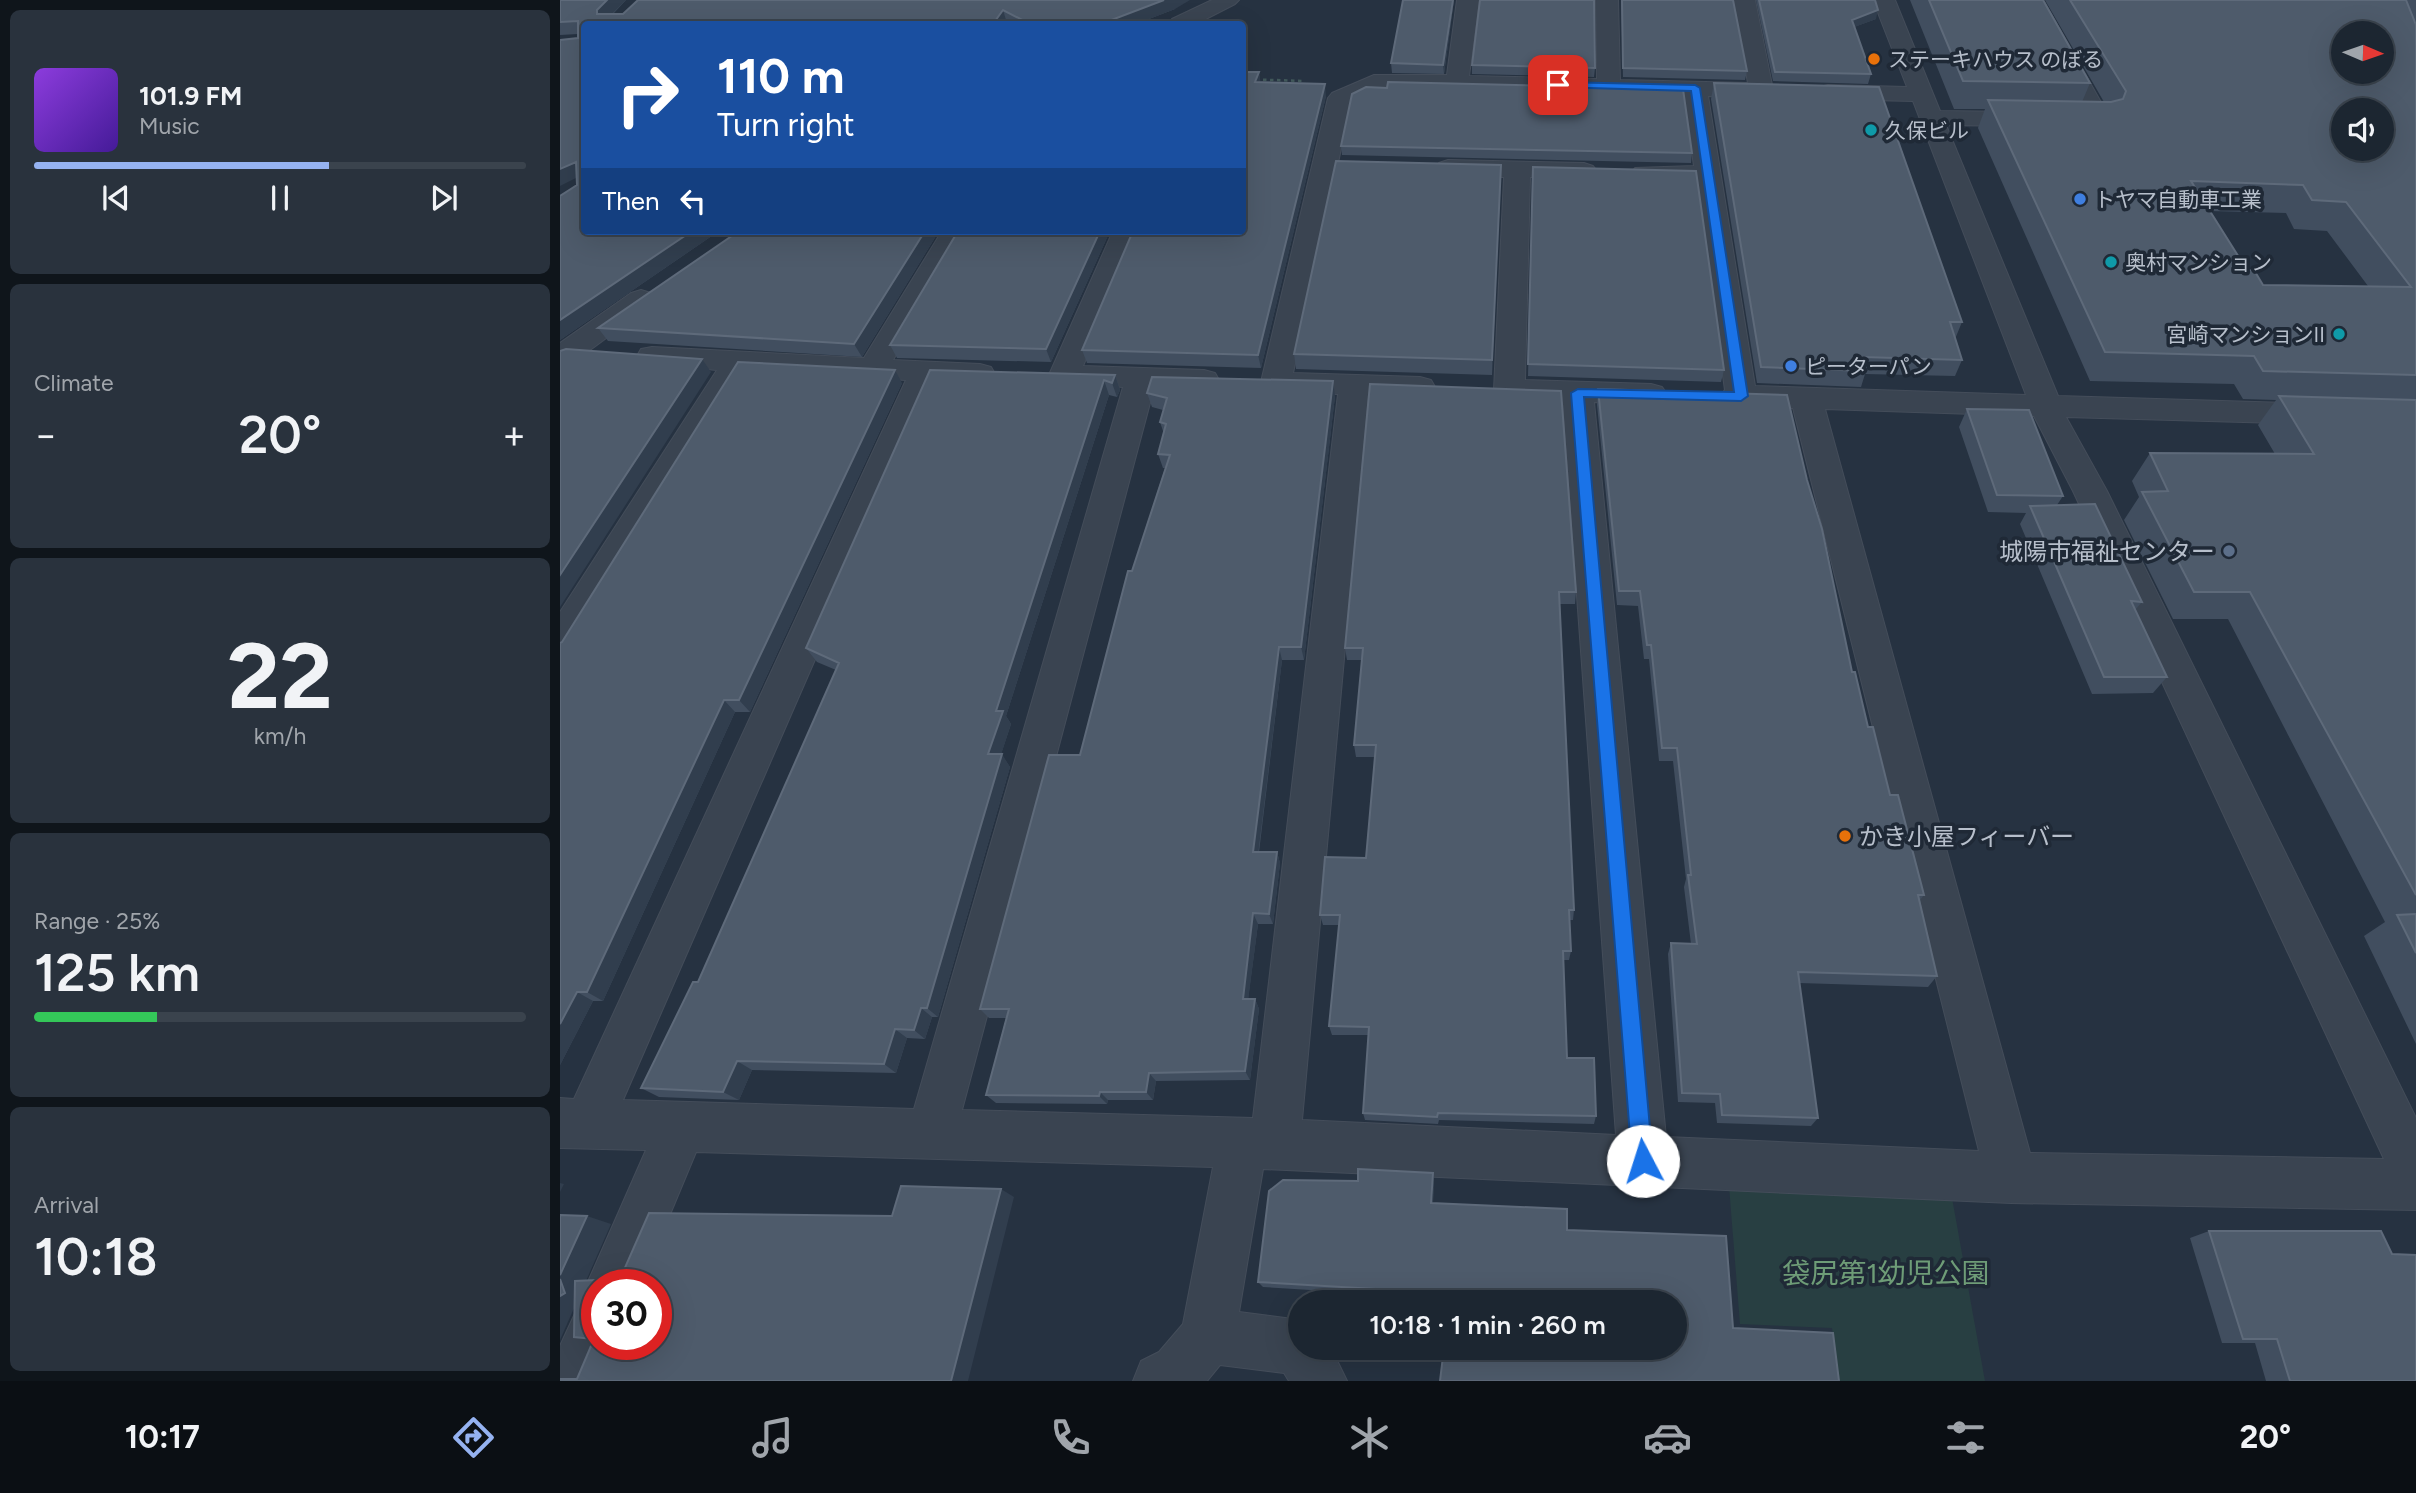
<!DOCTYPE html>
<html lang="en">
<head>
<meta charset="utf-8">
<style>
	:root { --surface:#1c2631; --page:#29323d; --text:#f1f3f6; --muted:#a0a5ab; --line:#3a434d; --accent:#95b2f1 }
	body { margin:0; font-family:Figtree,"Noto Sans JP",sans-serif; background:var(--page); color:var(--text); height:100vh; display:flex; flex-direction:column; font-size:26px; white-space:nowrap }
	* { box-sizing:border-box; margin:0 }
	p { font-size:23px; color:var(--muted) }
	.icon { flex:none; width:38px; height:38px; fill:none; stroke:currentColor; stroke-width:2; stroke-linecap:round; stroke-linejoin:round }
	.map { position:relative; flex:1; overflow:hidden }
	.drawer { display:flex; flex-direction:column; gap:10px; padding:10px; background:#0f151b; width:560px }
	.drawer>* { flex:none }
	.top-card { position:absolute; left:21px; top:21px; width:665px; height:214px; border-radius:7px; box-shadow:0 7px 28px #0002,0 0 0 2px var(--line); background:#1a4fa0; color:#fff; overflow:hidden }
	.needle { width:46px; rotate:92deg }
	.controls { position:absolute; left:1771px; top:21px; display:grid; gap:14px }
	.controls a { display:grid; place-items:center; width:63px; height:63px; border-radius:50%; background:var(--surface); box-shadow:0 7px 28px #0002,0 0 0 2px var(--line); font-size:35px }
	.speed { position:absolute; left:21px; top:1269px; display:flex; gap:14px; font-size:35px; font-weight:700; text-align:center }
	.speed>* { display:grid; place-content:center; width:91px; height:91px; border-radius:50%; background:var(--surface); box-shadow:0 7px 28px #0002,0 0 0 2px var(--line); line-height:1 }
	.speed .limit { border:10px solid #d22; background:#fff; color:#111 }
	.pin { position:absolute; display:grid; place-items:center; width:60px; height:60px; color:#fff; margin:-30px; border-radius:14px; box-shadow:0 4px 10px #0006 }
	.me { position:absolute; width:77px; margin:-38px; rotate:355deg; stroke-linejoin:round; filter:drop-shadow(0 0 5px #0008) }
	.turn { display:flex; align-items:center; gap:24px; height:147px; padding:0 21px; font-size:32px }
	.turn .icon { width:91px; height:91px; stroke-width:2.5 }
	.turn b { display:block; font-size:49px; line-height:60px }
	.then { display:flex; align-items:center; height:66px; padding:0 21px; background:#0003; gap:14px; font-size:26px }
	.big { font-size:52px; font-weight:600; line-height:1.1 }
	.drawer .tile { flex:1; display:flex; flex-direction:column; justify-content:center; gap:10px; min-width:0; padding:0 24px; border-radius:10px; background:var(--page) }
	.drawer .dial { align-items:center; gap:0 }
	.dial b { font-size:91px; line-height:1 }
	.song { display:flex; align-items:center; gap:21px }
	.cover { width:84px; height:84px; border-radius:10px; background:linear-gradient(135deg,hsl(270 70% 55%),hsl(260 70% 35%)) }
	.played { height:7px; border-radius:4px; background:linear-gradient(90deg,var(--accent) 60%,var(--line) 60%) }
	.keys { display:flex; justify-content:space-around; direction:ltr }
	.heat { display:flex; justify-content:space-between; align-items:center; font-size:38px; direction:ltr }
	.charge { height:10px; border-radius:5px; background:linear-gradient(90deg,#34c759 25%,var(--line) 0) }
	.trip { position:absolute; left:728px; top:1290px; width:399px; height:70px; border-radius:35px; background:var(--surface); box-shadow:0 7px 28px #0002,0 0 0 2px var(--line); font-weight:600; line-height:70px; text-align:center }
	.menu { display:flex; height:112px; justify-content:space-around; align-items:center; background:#0b0f14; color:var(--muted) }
	.menu .icon { width:49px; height:49px }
	.menu .active { color:var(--accent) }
	.menu b { font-size:32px; color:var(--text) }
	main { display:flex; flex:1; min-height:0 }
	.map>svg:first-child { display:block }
	.green { fill:#283f42 }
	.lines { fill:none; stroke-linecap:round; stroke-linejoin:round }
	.street-casing { stroke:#444d5a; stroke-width:2 }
	.path { stroke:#41585a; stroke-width:2.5; stroke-dasharray:3.5 3.5; stroke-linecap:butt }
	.street { fill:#3a4451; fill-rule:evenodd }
	.wall { fill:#414e5f; fill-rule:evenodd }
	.shaded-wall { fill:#313e4e }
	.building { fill:#4e5b6b; stroke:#5e6a7a; stroke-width:2; fill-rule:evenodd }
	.route { fill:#1a73e8; stroke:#114b97; stroke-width:2 }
	.food-dot { fill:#e8710a; stroke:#1f2936; stroke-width:2.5 }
	.culture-dot { fill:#0f9aa8; stroke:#1f2936; stroke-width:2.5 }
	.shop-dot { fill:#3f7fe0; stroke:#1f2936; stroke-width:2.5 }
	.service-dot { fill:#5c6f8a; stroke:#1f2936; stroke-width:2.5 }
	.labels { text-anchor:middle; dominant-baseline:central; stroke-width:7; stroke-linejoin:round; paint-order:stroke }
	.far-poi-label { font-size:21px; fill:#b7bfcb; stroke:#1f2936; text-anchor:start }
	.poi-label { font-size:24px; fill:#b7bfcb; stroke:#1f2936; text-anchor:end }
	.near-park-label { font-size:28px; fill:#6e9c77; stroke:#1f2936 }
</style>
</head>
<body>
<main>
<section class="drawer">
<div class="tile">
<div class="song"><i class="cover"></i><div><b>101.9 FM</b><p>Music</p></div></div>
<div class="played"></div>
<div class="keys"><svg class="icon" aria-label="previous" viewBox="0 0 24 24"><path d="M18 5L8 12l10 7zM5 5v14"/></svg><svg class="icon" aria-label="pause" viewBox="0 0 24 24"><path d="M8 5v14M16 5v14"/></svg><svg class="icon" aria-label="next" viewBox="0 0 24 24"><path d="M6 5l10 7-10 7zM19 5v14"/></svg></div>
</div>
<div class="tile"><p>Climate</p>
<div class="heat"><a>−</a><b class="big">20°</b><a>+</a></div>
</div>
<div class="tile dial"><b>22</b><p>km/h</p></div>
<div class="tile"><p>Range · 25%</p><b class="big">125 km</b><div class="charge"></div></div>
<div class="tile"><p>Arrival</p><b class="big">10:18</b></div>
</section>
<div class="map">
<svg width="1856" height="1381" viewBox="0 0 1856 1381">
	<rect width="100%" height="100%" fill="#263241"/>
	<path class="green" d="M1169 1186 1392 1198 1425 1381H1279L1272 1328 1180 1324Z"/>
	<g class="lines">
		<defs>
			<path id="street" d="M652 0H679L675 4 636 24H609L612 19Z
				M897 0H919L909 76 1037 79 1036 0H1058L1060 80 1188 83 1173 0H1195L1212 85 1216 90 1212 95 1204 97 1148 96 1195 386 1466 395 1353 101 1268 99 1260 97 1256 92 1260 87 1268 85 1347 87 1313 0H1335L1380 111 1523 113 1461 0H1483L1551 120 1548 125 1539 127 1386 125 1498 396 1856 407V427L1506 417 1547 491 1856 1118V1210L1451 1203 703 1169 679 1312 740 1320V1348H771L787 1381H729L724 1373 660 1365 647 1381H573L581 1361 599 1352 623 1324 653 1167 136 1152 81 1284H37V1344H57L41 1381H0V1346L18 1307 34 1300 27 1284 86 1150 0 1148V1098L14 1099 346 380 186 371 13 653 0 658V612L157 370 81 363 77 356 81 349 92 347 304 358 382 231H408L333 360 420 364 431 367 435 374 431 381 420 384 376 382 63 1100 354 1109 563 387 493 382 489 375 553 231H579L523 366 644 370 655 373 659 380 655 387 644 390 594 388 402 1110 693 1118 778 394 716 392 705 389 701 382 768 98 772 93 814 75H887ZM836 88 1124 95 1134 166 1075 168 1071 173 1075 178 1136 181 1165 390 1160 396 1165 403 1176 406 1233 408 1419 1151 1106 1137 1034 402 1091 404 1102 401 1107 394 1102 387 1091 384 965 380 970 177 1033 176 1037 171 1033 166 1024 163 888 160 879 163 875 168 879 173 888 176 944 177 934 390 938 397 949 400 1003 402 1056 1135 742 1120 808 395 860 397 871 394 875 387 871 380 860 377 733 373 791 102 818 89ZM1265 409 1474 416 1513 491 1824 1159 1470 1153Z
				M81 290 91 293 95 299 91 305 11 364 0 367V343L71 293Z"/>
		</defs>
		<use href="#street" class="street-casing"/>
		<path class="path" d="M682 79 745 81"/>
		<use href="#street" class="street"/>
	</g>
	<path class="wall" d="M0 0H66L53 14 615 9 576 24H451L447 23 24 24V231H159L0 340V196L17 185 18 38V34L0 35Z
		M843 0H894L884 74 832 73 831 63Z
		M1061 0H1173L1187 71 1185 80 1063 77Z
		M1196 0H1315L1316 19 1294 27 1311 74 1308 84 1213 81Z
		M1350 0H1483L1530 83 1522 102H1544L1485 0H1856V1044L1804 936 1825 922 1668 619H1613L1564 520 1579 497 1572 481 1590 453 1715 454 1698 425 1716 400 1683 399 1674 384 1530 381 1418 128 1425 109H1394ZM1649 211 1726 213 1734 229 1767 231 1808 286 1703 285 1687 270Z
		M912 65 1035 68 1034 77 912 74Z
		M699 72 700 82 766 96 701 368 527 363 522 350Z
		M1154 83 1402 322 1395 339 1402 360 1395 376 1305 374 1301 387 1197 383 1151 99Z
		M827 88 1132 153 1131 163 782 155 781 146Z
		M941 165 932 375 736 369 734 354Z
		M973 167 1164 370 1161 382 968 376Z
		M379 231 302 357 48 341 38 328Z
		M398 231H550L491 362 337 358 330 345Z
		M370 370 555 375 560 390 557 397 549 395 446 716 451 724 441 754 450 767 378 1017H372L365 1039 347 1038 336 1073 192 1070 179 1100 99 1097 81 1088 138 982 276 670 257 662 246 648Z
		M342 383 190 712H175L43 1001H33L0 1065 2 642Z
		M810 384 1016 592 1015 604H1000L1014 910 1013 920H1009L1011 951 1009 960H1003L1007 1058 1036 1116 1034 1124 879 1120 878 1124 805 1120 803 1113 808 1035H772L769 1026 779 925H763L760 915 806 858 815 757H796L794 745 802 660H787L785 648Z
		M1038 389 1292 672 1308 727 1364 895 1360 900 1377 976 1368 987 1239 983 1258 1118 1251 1126 1157 1123 1155 1103 1118 1102 1108 954 1111 943 1131 944 1124 887 1126 879 1113 761H1099L1089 659H1084L1078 606 1057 605 1037 405Z
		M587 393 775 396 744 660H722L699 852H717L720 863 713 924H698L688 999H695L699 1009 690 1080 596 1081 593 1100H548L547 1104 436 1103 426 1095 446 1018H429L420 1009 520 755 572 571 605 468H603L598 454 604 434 600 422 603 410 592 407Z
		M1407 409 1503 496 1497 505 1582 602 1575 610 1607 677 1593 693 1532 694 1460 524 1466 513 1428 512 1399 427Z
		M874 1179 873 1203 1007 1230 1173 1328 1279 1381 890 1300 817 1299 815 1294 703 1287 698 1282 798 1181Z
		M1649 1231 1832 1254 1856 1381H1706L1695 1343H1662L1630 1238Z"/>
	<path class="shaded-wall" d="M47 0H66L44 22 37 14V10Z
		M604 0H630L615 9 576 24H541Z
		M893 0H894L884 74 883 65Z
		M443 10 447 23 446 24H433Z
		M1318 10 1316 19 1289 29 1292 20Z
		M699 72 701 85 695 82Z
		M765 84 766 96 701 368 698 355Z
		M16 162 24 174 0 186V169Z
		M941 165V180L932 375V360Z
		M132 231H159L0 340V320Z
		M365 231H379L302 357 294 344Z
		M540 231H550L491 362 486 349Z
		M142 359 151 372 0 607V575Z
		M335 370 342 383 190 712 179 700Z
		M555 375 560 390 557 397 552 383Z
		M544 380 549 395 446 716 451 724 437 767 428 754 436 711Z
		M773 381 775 396 744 660 741 647Z
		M719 647 722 660 697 863 693 852Z
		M164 700 175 712 43 1001 27 992Z
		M442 754 450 767 378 1017 367 1008Z
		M717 852 720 863 713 924 709 914Z
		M693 913 698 924 687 1009 683 999Z
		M17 992 33 1001 0 1065V1024Z
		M695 999 699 1009 690 1080 685 1071Z
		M361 1008 372 1017 365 1039 354 1030Z
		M335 1029 347 1038 336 1073 324 1064Z
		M177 1061 192 1070 179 1100 163 1092Z
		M589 1073 596 1081 593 1100 586 1092Z
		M540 1092 548 1100 547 1104 539 1096Z
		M873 1173 874 1179 872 1210 871 1203Z
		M0 1183 4 1184 0 1192Z
		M441 1189 454 1197 408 1381H391Z
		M27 1216 51 1224 0 1340V1275Z"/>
	<path class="building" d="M0 0H47L37 10V14H63L78 0H604L541 24H470L443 10 433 24H24V231H132L0 320V196L17 185 16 162 0 169V40L18 38V21L0 22Z
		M843 0H893L883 65 831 63Z
		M920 0H1034L1035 68 912 65Z
		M1062 0H1173L1187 71 1063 68Z
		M1199 0H1315L1318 10 1292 20 1311 74 1215 72Z
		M1369 0H1483L1530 83 1403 81Z
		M1510 0H1846L1856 25V375L1703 371 1694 356 1545 352 1428 100 1551 102 1563 99 1566 91ZM1783 33H1822V72H1783ZM1783 110H1822V149H1783ZM1631 181 1743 185 1752 200 1786 202 1851 287 1703 285 1694 270H1687Z
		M682 72H699L695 82 765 84 698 355 522 350 573 231H682Z
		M828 82 1123 89 1132 153 781 146 792 94 806 87 827 88Z
		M1154 83 1319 87 1402 322H1390L1402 360 1303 357 1306 371 1201 367Z
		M776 161 941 165 932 360 734 354Z
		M973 167 1136 171 1164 370 968 364Z
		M179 231H365L294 344 38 328Z
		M398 231H540L486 349 330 345Z
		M6 349 142 359 0 575V351Z
		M178 362 335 370 179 700H164L27 992H17L0 1024V643L2 642Z
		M370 370 555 375 552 383 544 380 436 711H443L428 754H442L367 1008H361L354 1030 335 1029 324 1064 177 1061 163 1092 81 1088 133 982H138L279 663 246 648Z
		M592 377 773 381 741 647H719L693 852H717L709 914 693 913 683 999H695L685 1071 589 1073 586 1092H540L539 1096 426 1095 449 1009H420L489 755H520L568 571H572L610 455 598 454 606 424 600 422 607 398 587 393Z
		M810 384 1001 391 1016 592H999L1014 910H1009L1011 951H1003L1007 1058H1034L1036 1116 878 1113 877 1117 803 1113 809 1027 769 1026 780 915H760L765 857 806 858 816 745H794L803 648H785Z
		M1038 389 1227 395 1247 480 1262 529 1292 672H1295L1308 727H1313L1330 795H1338L1364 895H1358L1377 976 1238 972 1258 1118 1162 1115 1160 1094 1122 1093 1111 943 1137 944 1128 875H1131L1117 748H1102L1091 645H1087L1080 591H1059Z
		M1719 396 1856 400V895L1690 592H1634L1582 492 1608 491 1590 453 1754 454Z
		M1407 409 1469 410 1503 496 1437 495Z
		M1535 504 1582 602 1571 601 1607 677H1544L1470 506Z
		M1856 914V953L1837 915Z
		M798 1169 873 1173 871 1203 1007 1209V1230L1166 1236 1173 1328 1273 1333 1279 1381H880L884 1348H1115V1302H890V1295L815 1294V1289L698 1282 709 1191 723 1180 798 1181Z
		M341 1186 441 1189 391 1381H0V1379H17L34 1339 14 1337 15 1281 60 1279 89 1213 332 1216ZM37 1284H96V1344H37Z
		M0 1215 27 1216 0 1275Z
		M1649 1231H1821L1832 1254 1856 1255V1381H1730L1717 1339H1683Z
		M0 1279 5 1293 0 1296Z"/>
	<path class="route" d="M998 82 1135 85 1140 88 1188 396 1181 401 1024 397 1093 1161 1090 1168 1083 1171 1075 1168 1072 1161 1011 393 1018 389 1174 392 1131 91 995 87V83Z"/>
	<g class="food-dot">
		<circle cx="1314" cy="59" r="7"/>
		<circle cx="1285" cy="836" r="7"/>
	</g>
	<g class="culture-dot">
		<circle cx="1311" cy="130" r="7"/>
		<circle cx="1551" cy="262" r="7"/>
		<circle cx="1779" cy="334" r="7"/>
	</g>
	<g class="shop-dot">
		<circle cx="1520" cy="199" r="7"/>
		<circle cx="1231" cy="366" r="7"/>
	</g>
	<circle class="service-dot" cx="1669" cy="551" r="7"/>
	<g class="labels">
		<g class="far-poi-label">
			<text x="1328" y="59">ステーキハウス のぼる</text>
			<text x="1325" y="130">久保ビル</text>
			<text x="1534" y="199">トヤマ自動車工業</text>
			<text x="1565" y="262">奥村マンション</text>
			<text x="1765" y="334" text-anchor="end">宮崎マンションII</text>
			<text x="1245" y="366">ピーターパン</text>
		</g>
		<g class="poi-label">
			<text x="1655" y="551">城陽市福祉センター</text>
			<text x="1299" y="836" text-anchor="start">かき小屋フィーバー</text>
		</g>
		<g class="near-park-label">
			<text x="1326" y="1273">袋尻第1幼児公園</text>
		</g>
	</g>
</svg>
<div class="controls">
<a><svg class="needle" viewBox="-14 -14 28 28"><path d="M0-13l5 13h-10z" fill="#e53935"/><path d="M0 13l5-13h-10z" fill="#a0a5ab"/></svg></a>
<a><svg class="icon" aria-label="sound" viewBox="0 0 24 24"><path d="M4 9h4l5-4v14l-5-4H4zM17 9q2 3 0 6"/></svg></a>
</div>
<div class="speed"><div class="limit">30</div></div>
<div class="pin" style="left:998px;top:85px;background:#d93025"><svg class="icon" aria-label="arrive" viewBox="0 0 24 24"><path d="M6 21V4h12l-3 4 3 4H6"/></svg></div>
<svg class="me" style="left:1083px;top:1161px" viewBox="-20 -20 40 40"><circle r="19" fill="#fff"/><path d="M0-13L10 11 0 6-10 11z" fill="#1a73e8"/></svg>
<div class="trip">10:18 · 1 min · 260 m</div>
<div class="top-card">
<div class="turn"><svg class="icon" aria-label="right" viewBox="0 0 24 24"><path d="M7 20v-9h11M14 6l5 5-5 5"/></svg><div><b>110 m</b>Turn right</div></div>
<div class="then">Then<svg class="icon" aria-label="left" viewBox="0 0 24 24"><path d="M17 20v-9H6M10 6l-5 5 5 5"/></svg></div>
</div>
</div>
</main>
<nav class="menu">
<b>10:17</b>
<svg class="icon active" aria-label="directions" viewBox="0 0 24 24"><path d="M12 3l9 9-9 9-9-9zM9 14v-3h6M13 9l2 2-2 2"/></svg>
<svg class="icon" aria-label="music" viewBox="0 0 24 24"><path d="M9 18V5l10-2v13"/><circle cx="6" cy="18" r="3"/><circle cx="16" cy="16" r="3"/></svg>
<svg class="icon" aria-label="phone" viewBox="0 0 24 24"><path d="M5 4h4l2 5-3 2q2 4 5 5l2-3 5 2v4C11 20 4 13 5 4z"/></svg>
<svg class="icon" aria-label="climate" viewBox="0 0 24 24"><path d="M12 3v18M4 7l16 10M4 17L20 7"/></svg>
<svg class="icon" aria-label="car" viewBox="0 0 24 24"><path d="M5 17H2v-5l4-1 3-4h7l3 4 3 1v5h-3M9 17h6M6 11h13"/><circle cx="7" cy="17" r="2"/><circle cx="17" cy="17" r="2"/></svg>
<svg class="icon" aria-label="filters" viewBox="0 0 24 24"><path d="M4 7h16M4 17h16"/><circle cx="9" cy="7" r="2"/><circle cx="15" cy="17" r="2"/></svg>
<b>20°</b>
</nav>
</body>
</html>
